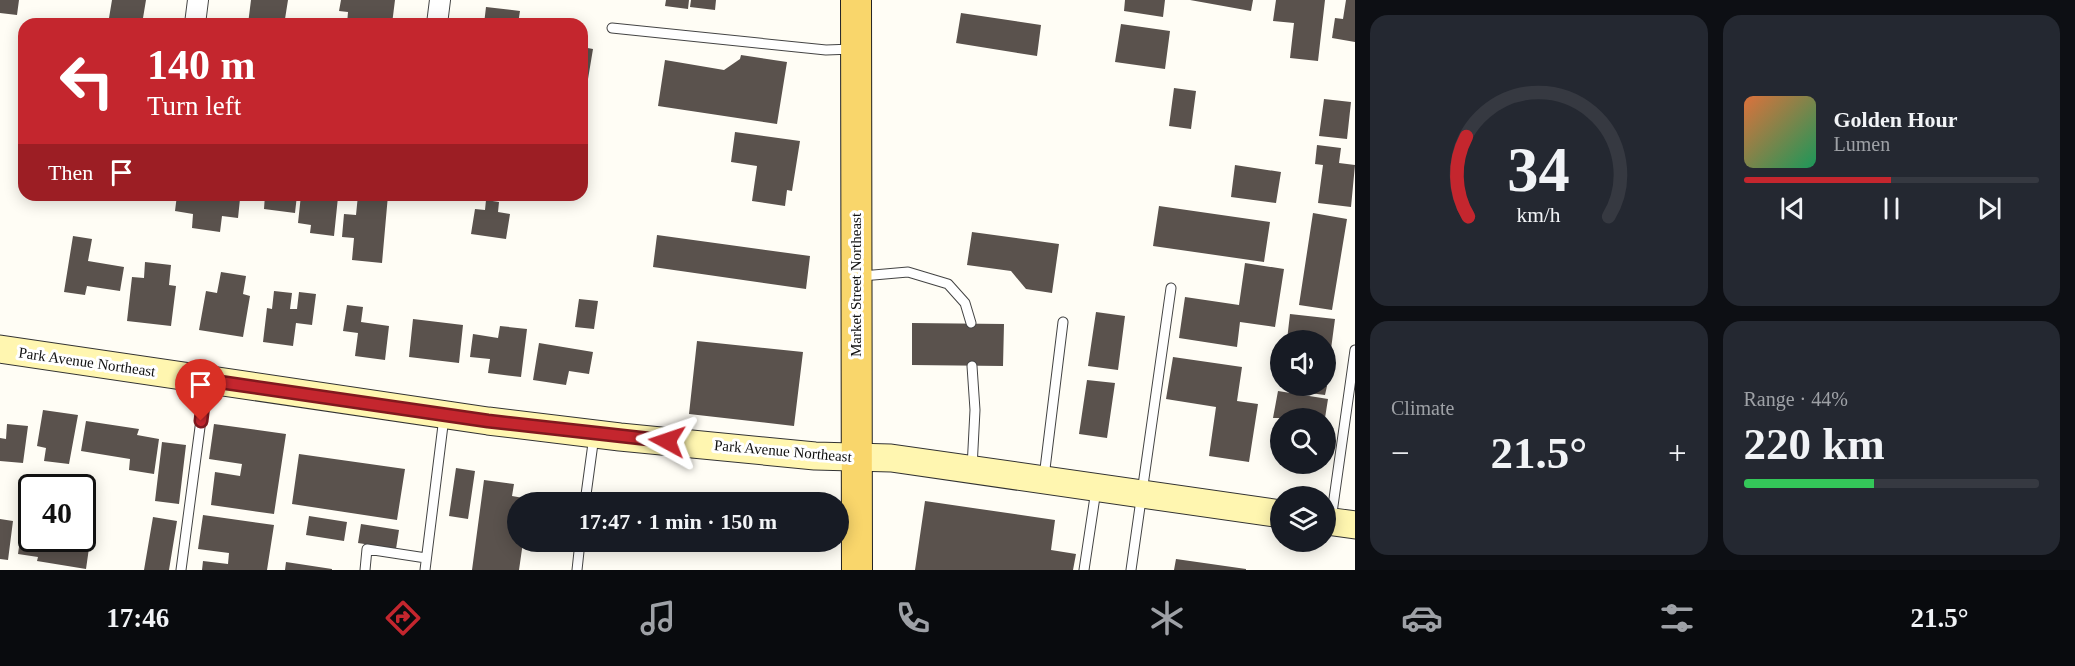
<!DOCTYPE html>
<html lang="en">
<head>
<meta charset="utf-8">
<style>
	:root { --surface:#171b24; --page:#242831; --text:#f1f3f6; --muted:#9ea1a6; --line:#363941; --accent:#c4262e }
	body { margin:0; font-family:Georgia,serif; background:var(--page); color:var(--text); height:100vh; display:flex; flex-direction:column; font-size:22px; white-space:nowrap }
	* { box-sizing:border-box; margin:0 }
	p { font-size:20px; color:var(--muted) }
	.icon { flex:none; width:33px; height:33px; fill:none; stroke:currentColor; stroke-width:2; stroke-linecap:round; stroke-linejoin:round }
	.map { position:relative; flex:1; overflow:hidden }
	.side { display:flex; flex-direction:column; gap:15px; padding:15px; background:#0d0f14; width:720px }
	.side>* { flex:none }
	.banner { position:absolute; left:18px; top:18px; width:570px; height:183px; border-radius:18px; box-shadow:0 3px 15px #0003; background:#c4262e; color:#fff; overflow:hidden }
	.fabs { position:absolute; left:1270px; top:330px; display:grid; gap:12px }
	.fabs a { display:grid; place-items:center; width:66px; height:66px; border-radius:50%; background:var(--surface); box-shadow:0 3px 15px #0003; font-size:30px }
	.speed { position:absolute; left:18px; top:474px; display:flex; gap:12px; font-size:30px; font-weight:700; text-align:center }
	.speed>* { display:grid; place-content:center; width:78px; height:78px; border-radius:50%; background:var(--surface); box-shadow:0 3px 15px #0003; line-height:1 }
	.speed .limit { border:3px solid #111; border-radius:9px; background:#fff; color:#111 }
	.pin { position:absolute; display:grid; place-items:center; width:51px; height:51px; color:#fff; margin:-62px -26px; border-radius:50% 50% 50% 0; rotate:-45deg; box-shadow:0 0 6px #0007 }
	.pin .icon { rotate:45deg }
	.me { position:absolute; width:66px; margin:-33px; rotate:275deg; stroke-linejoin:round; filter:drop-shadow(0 0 4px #0008) }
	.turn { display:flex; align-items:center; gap:21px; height:126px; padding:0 30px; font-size:27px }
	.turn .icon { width:78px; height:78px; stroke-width:2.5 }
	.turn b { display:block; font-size:42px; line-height:51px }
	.then { display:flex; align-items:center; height:57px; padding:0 30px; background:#0003; gap:12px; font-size:22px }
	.big { font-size:45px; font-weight:800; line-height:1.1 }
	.side .tile { flex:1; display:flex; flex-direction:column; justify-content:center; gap:9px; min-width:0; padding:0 21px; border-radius:18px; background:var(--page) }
	.side .dial { align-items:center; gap:0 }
	.dial svg { height:156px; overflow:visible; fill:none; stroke:var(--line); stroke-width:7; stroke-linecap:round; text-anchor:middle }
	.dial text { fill:var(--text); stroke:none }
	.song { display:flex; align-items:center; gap:18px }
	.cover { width:72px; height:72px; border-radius:9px; background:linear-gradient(135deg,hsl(20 70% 55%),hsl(150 70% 35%)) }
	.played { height:6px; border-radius:3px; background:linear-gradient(90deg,var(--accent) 50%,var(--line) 50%) }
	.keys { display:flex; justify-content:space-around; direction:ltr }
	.heat { display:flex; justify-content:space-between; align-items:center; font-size:33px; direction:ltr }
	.charge { height:9px; border-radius:4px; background:linear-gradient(90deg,#34c759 44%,var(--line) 0) }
	.side .tiles { flex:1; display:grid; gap:15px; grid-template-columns:repeat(2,1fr) }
	.trip { position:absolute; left:507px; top:492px; width:342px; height:60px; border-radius:30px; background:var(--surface); box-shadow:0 3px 15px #0003; font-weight:800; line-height:60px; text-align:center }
	.menu { display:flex; height:96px; justify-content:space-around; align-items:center; background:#090b0e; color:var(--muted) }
	.menu .icon { width:42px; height:42px }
	.menu .on { color:var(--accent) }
	.menu b { font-size:27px; color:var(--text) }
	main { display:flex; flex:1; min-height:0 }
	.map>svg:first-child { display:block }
	.building { fill:#5a524d }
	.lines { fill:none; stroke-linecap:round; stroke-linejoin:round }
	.lane-casing { stroke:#444; stroke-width:11 }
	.street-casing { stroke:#444; stroke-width:22 }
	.secondary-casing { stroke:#333; stroke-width:29 }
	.primary-casing { stroke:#222; stroke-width:32 }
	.lane { stroke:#fff; stroke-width:9 }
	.street { stroke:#fff; stroke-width:20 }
	.secondary { stroke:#fff6b0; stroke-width:27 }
	.primary { stroke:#f9d66b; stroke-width:30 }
	.route-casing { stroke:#7f191e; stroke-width:15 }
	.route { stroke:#c4262e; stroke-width:10 }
	.labels { text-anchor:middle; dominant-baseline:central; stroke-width:6; stroke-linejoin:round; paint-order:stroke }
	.street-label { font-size:15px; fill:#111; stroke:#fff }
</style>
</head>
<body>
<main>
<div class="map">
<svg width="1355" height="570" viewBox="0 0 1355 570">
	<rect width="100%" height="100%" fill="#fffdf5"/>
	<path class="building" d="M0 0H19L17 15 0 13Z
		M112 0H146L142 24H108Z
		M251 0H288L285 19 296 20 295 24H248Z
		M341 0H395L392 24H347L348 12 339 11Z
		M666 0H689L688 9 665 6Z
		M691 0H716L715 10 690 7Z
		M1125 0H1165L1163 17 1124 11Z
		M1190 0H1253L1251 11Z
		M1276 0H1325L1318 61 1290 58 1294 23 1273 21Z
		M1346 0H1355V42L1332 38 1335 18 1343 19Z
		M486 7 520 11 518 24H484Z
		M961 13 1041 25 1037 56 956 43Z
		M1121 24 1170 31 1165 69 1115 62Z
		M582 47 593 49 586 91 582 90Z
		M741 55 787 62 777 124 658 106 665 60 724 70 740 59Z
		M1174 88 1196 91 1191 129 1169 126Z
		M1324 99 1351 102 1347 139 1319 136Z
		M735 132 800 141 792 191 787 190 785 206 752 201 757 166 731 162Z
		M1317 145 1341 148 1339 163 1355 165 1351 207 1318 203 1323 165 1315 164Z
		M1235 165 1281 172 1276 203 1231 197Z
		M177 195H203L240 199 238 218 222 216 220 232 192 228 193 214 175 211Z
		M265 195H297L295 213 264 209Z
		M301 195 338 197 334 236 310 233 311 225 298 223Z
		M358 195H388L382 263 352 260 354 238 342 237 344 214 356 215Z
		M486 200 499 202 498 212 510 214 506 239 471 234 475 209 485 210Z
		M1159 206 1270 222 1264 262 1153 246Z
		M1313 213 1347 219 1332 310 1299 305Z
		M972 232 1059 244 1052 293 1026 289 1011 271 967 265Z
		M657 235 810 256 806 289 653 267Z
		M73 236 92 239 88 261 124 267 120 291 87 286 85 295 64 292Z
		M145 262 171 265 169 285 176 286 171 326 127 321 132 277 144 278Z
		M1245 263 1284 269 1275 327 1240 322 1237 347 1179 338 1185 297 1239 305Z
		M221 272 246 276 243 294 250 296 243 337 199 330 206 291 217 293Z
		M274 291 292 293 290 309H297L299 292 316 294 312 325 296 323 293 346 263 342 267 308 272 309Z
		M579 299 598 301 594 329 575 327Z
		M347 305 363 307 361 322 389 326 385 360 355 356 358 333 343 331Z
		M1096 312 1125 316 1118 370 1088 366Z
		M1290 314 1335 319 1327 379 1326 340H1287Z
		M413 319 463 325 459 363 409 357Z
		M912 323 1004 324 1003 366 912 365Z
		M500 326 527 329 521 377 488 373 490 359 470 357 473 334 498 338Z
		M697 341 803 352 794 426 689 414Z
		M539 343 593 352 589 374 569 371 566 385 533 380Z
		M1173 357 1242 367 1237 401 1258 404 1249 462 1209 456 1216 407 1166 399Z
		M1087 380 1115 383 1107 438 1079 434Z
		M1303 386H1327L1325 395 1302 392Z
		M1278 391 1328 399 1325 418H1273Z
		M43 410 78 415 69 464 44 461 46 448 37 446Z
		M86 421 139 429 137 435 159 439 154 474 129 470 130 459 81 451Z
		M7 424 28 426 23 463 0 461V438L6 439Z
		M214 424 286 434 274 514 211 505 215 472 240 476 242 464 209 459Z
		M162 442 186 445 179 504 155 501Z
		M299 454 405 469 397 520 292 504Z
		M456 468 475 471 468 519 449 516Z
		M484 480 514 484 512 496 529 499 528 502H518V542H523L519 570H472Z
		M925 501 1055 520 1051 550 1076 554 1073 570H915Z
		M203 515 274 525 267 570H202L203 561 228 564 229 553 198 549Z
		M309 516 347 522 344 541 306 535Z
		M153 517 177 521 169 570H144Z
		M0 519 13 521 8 560 0 559Z
		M22 524 32 525V538H82V533L91 534 86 569 37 561 38 557 18 554Z
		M361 524 399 530 396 549 358 543Z
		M1176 559 1246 569V570H1174Z
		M286 562 332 569V570H285Z"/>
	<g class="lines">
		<defs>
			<path id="lane" d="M612 28 826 50 853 49
				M862 276 908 272 948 284 965 303 971 323
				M972 468 975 410 972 366
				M1044 477 1063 322
				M585 502 594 436
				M1331 520 1355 350
				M181 570 206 382
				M365 570 367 549 426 558
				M425 570 444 417
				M577 570 580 542
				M1084 570 1096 490
				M1131 570 1171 288"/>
			<path id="street" d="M195 24 198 0
				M437 24 440 0"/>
			<path id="secondary" d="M0 349 488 421 620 437 815 456 891 458 1281 514
				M1326 521 1355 525"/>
			<path id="primary" d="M856 0 857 570"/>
		</defs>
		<use href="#lane" class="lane-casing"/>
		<use href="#street" class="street-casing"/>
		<use href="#secondary" class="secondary-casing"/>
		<use href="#primary" class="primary-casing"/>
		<use href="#lane" class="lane"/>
		<use href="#street" class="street"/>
		<use href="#secondary" class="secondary"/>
		<use href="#primary" class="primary"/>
	</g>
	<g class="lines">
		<defs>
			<path id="route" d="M201 421 206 380 488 421 667 441"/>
		</defs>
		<use href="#route" class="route-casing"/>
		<use href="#route" class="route"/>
	</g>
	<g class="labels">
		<g class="street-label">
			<text transform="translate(856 285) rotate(-90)">Market Street Northeast</text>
			<text transform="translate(87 362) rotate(8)">Park Avenue Northeast</text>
			<text transform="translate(783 451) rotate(5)">Park Avenue Northeast</text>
		</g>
	</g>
</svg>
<div class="fabs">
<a><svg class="icon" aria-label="sound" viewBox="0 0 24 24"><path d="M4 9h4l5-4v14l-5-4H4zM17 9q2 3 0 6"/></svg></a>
<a><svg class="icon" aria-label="search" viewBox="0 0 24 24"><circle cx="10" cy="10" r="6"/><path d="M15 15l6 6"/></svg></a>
<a><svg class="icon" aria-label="layers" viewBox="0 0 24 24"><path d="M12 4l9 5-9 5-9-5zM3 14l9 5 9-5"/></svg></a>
</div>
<div class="speed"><div class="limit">40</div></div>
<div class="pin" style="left:201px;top:421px;background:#d93025"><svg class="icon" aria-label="arrive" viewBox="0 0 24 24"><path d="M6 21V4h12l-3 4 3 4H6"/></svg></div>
<svg class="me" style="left:667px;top:441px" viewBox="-20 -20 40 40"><path d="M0-17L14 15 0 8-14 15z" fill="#c4262e" stroke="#fff" stroke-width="4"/></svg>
<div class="trip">17:47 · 1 min · 150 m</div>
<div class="banner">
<div class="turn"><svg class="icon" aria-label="left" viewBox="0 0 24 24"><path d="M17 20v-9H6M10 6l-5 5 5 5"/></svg><div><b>140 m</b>Turn left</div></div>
<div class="then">Then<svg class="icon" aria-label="arrive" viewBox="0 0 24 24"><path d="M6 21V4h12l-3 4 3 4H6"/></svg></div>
</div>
</div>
<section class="side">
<div class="tiles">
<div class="tile dial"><svg viewBox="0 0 100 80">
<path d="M14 69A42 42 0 1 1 86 69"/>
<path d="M14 69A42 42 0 0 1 13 28" stroke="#c4262e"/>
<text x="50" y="56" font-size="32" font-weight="700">34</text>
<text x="50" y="72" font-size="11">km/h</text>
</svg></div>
<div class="tile">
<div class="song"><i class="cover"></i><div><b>Golden Hour</b><p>Lumen</p></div></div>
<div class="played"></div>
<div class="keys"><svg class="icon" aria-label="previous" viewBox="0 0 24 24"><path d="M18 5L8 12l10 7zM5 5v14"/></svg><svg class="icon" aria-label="pause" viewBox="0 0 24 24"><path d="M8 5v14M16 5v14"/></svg><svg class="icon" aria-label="next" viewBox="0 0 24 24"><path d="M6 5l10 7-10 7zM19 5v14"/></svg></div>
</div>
<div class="tile"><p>Climate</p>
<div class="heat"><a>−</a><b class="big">21.5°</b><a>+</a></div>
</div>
<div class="tile"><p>Range · 44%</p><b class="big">220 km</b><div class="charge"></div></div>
</div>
</section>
</main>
<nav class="menu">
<b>17:46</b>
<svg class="icon on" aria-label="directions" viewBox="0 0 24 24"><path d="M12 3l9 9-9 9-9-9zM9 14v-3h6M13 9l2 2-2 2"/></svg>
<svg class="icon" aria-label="music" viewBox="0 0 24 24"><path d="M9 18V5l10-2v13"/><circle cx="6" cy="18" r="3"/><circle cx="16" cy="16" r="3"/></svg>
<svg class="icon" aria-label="phone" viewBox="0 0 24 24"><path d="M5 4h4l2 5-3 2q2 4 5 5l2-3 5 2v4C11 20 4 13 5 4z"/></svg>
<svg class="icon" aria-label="climate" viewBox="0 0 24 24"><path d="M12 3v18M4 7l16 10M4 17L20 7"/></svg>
<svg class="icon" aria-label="car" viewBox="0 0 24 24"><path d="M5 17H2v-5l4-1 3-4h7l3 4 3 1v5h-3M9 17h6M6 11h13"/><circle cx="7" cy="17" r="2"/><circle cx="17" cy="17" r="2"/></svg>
<svg class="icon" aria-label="filters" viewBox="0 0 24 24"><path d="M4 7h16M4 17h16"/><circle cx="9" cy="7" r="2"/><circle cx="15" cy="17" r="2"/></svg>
<b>21.5°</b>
</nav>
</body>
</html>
